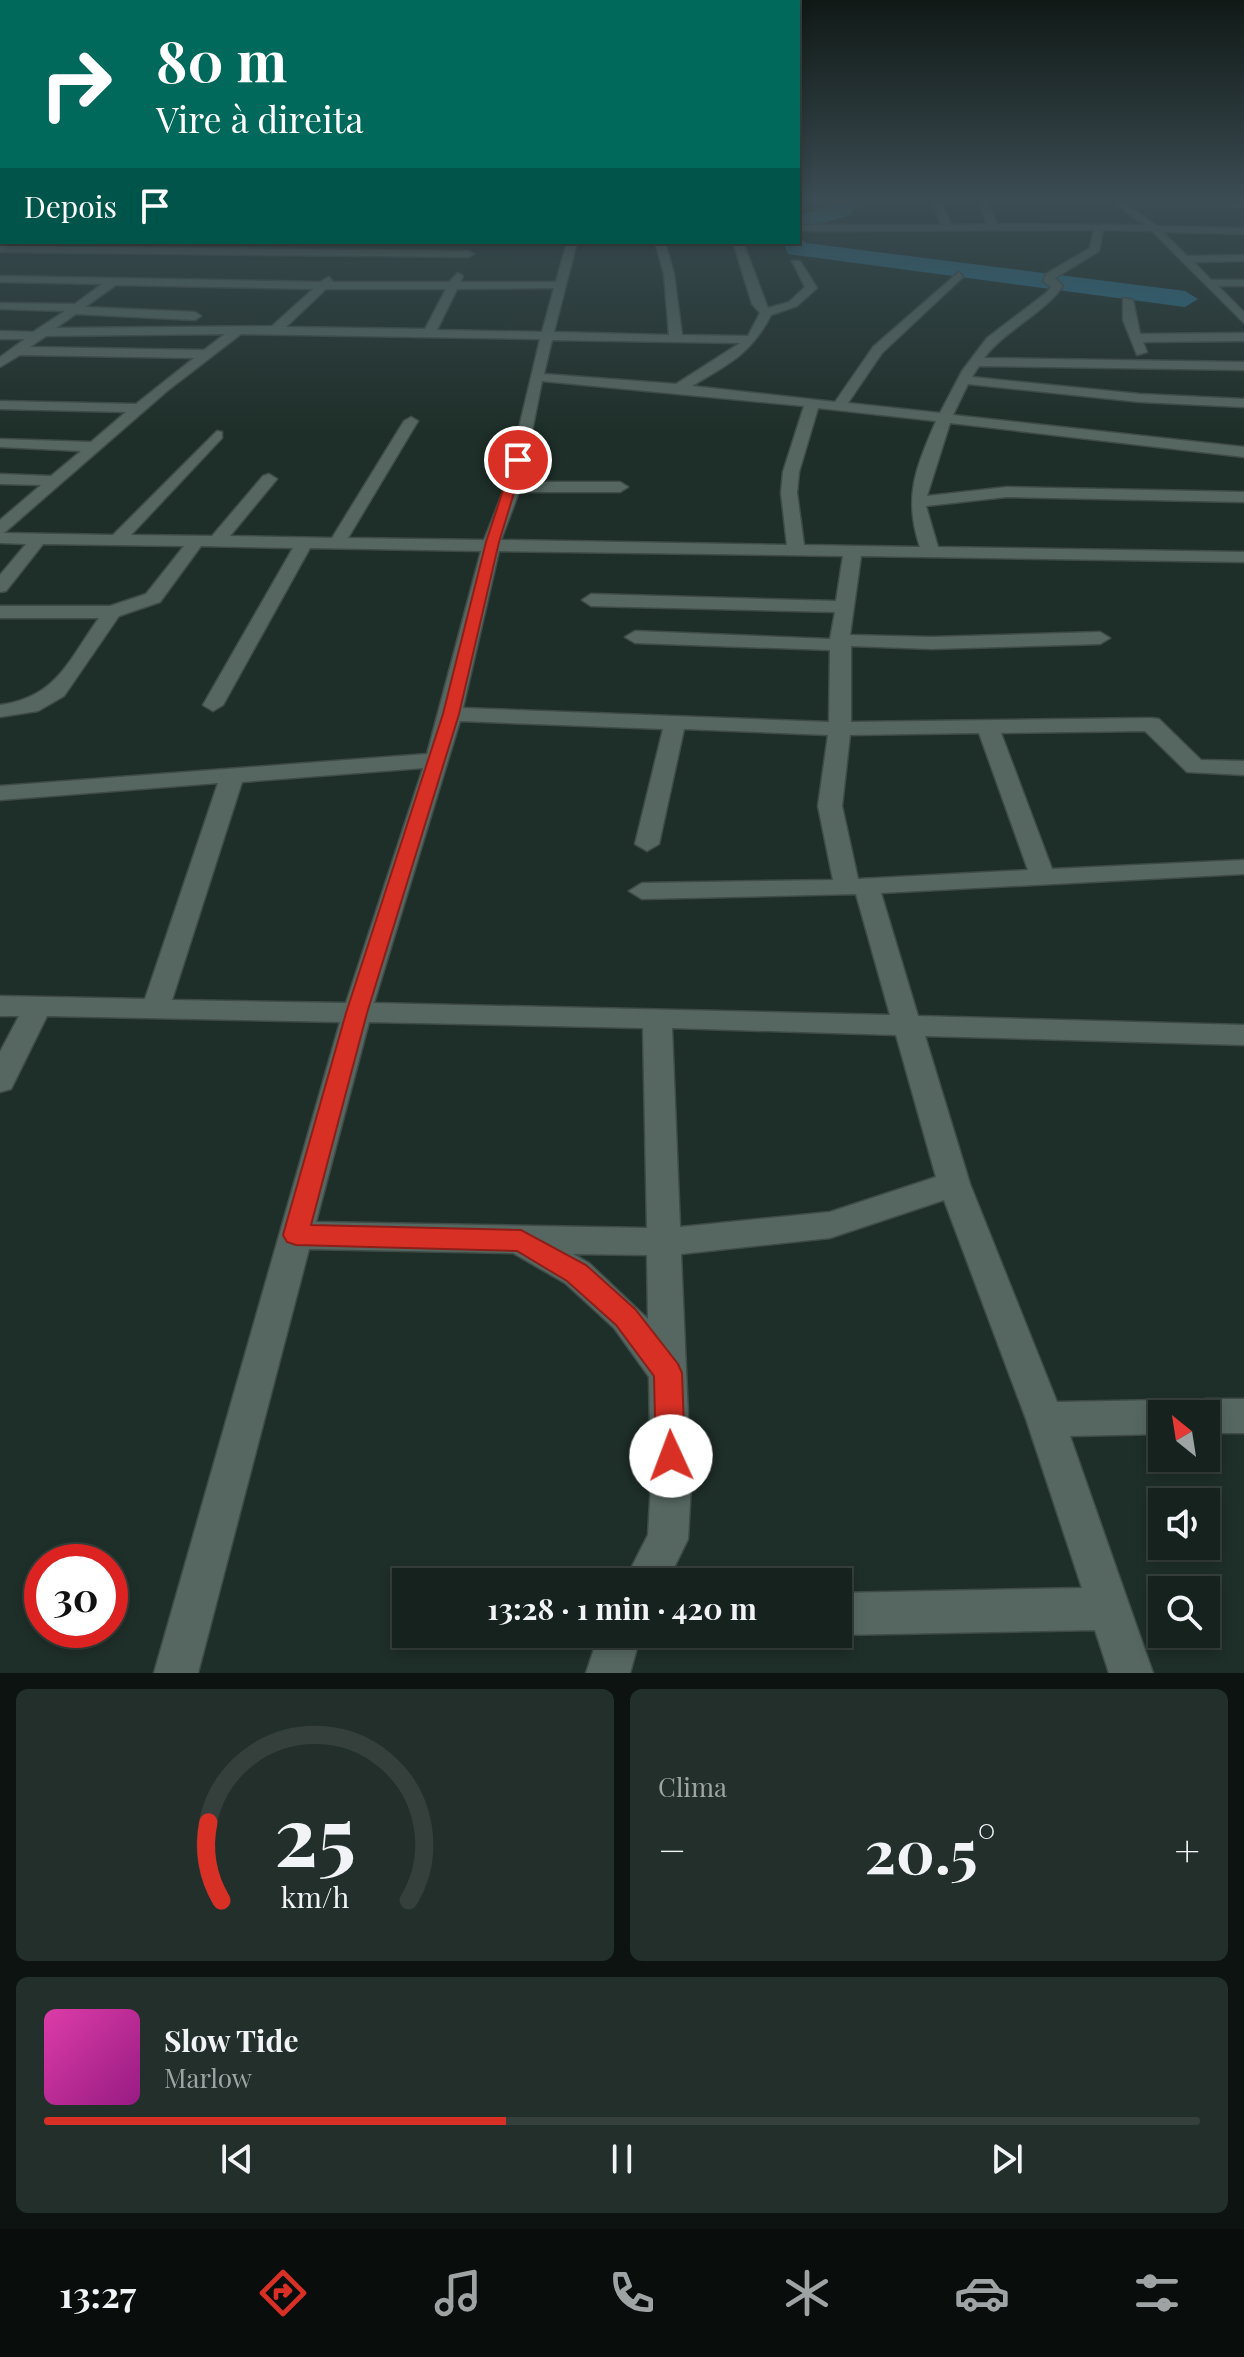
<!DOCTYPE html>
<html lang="pt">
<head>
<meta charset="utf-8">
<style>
	:root { --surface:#16221e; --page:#232f2b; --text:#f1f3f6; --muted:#9ea4a4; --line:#353f3c; --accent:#d93025 }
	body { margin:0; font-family:"Playfair Display",serif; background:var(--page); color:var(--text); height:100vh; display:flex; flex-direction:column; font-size:30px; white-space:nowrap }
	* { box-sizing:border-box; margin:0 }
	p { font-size:26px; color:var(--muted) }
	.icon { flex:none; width:44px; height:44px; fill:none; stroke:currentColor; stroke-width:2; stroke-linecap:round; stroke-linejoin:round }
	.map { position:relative; height:1673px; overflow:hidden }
	.drawer { display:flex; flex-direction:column; gap:16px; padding:16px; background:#0c1310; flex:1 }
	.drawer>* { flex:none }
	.top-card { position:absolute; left:0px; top:0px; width:800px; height:244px; box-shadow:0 4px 12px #0003,0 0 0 2px var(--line); background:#00695c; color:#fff; overflow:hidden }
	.needle { width:52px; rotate:330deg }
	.tools { position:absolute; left:1148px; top:1400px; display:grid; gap:16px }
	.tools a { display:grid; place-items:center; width:72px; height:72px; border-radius:0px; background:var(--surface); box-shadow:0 4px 12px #0003,0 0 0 2px var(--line); font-size:40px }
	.speed { position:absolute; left:24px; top:1544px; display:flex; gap:16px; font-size:40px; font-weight:700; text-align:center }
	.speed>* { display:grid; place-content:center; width:104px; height:104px; border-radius:50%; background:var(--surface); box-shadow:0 4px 12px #0003,0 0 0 2px var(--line); line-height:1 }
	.speed .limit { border:12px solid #d22; background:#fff; color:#111 }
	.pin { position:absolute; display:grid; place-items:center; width:68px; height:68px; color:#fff; margin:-34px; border:4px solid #fff; border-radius:50%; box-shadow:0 2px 8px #0007 }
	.me { position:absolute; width:88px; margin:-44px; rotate:358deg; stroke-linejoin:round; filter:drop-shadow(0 0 6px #0008) }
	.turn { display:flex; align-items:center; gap:28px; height:168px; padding:0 24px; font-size:36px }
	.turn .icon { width:104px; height:104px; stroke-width:2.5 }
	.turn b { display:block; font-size:56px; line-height:68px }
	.then { display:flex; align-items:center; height:76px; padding:0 24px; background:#0003; gap:16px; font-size:30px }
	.big { font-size:60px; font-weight:700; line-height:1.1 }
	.drawer .card { flex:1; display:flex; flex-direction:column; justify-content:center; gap:12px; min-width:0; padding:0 28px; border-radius:12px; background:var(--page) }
	.drawer .dial { align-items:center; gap:0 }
	.dial svg { height:208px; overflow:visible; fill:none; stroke:var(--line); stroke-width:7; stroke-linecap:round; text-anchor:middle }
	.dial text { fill:var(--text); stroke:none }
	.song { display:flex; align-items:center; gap:24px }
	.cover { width:96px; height:96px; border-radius:12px; background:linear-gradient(135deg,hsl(320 70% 55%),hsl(310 70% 35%)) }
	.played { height:8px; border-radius:4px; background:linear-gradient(90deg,var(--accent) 40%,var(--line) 40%) }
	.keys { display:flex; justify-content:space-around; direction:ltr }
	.heat { display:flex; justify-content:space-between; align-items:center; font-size:44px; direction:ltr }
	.drawer .tiles { flex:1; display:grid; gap:16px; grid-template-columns:1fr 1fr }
	.card:last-child { grid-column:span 2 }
	.trip { position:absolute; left:392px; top:1568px; width:460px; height:80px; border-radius:0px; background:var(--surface); box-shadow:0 4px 12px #0003,0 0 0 2px var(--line); font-weight:700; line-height:80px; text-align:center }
	.menu { display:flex; height:128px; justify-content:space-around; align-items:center; background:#090e0c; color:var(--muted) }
	.menu .icon { width:56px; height:56px }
	.menu .on { color:var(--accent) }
	.menu b { font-size:36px; color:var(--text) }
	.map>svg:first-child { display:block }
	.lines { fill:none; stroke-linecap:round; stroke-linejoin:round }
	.river { fill:#296c85; fill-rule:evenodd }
	.minor-casing { stroke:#3e4b46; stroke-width:3 }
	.minor { fill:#566761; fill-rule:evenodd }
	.route { fill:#d93025; stroke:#8d1f18; stroke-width:2 }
</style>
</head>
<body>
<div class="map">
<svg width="1244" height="1673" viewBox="0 0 1244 1673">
	<rect width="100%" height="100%" fill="#1e2e28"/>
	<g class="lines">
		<path class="river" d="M838 201H858L857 207 849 215 798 231V215L834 206Z
			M798 236 806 243 1185 291 1198 299 1185 307 788 254 783 242H798Z"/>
		<defs>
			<path id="minor" d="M933 201H941L951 225 987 224 980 201H988L997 224 1144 225 1112 201 1244 202V208L1129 206 1157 226 1244 228V234L1163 232 1187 256 1244 255V261L1194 262 1211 280H1244V286H1218L1244 312V323L1152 231 1103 230 1099 251 1055 278 1063 286C1041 316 1006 329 984 358L1244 362V370L979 366 972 377 1140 394 1244 399V407L1140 402 968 384 953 415 1244 447V457L950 423 927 496 1007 487 1244 492V502L1007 497 926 506 938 547 1244 552V562L861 556 850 635 932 637 1100 632 1110 638 1100 644 932 649 851 646V722L1151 718 1159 719 1201 760 1244 761V775L1187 772 1145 731 1001 733 1052 869 1244 860V874L881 893 918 1016 1244 1025V1045L925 1036 970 1184 1057 1402 1162 1400 1175 1405 1179 1414H1162V1434L1070 1436 1153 1673H1109L1095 1630 838 1635 835 1634 838 1593 1082 1588 1026 1419 944 1200 830 1238 681 1254 691 1484 688 1539 667 1582H624L648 1535 651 1484 649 1377 614 1328 565 1283 513 1253 309 1249 198 1673H154L340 1022 47 1016 11 1089 0 1092V1052L19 1016H0V996L145 999 218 783 0 800V786L427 754 481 551 310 548 223 705 213 711 203 705 293 548 201 546 160 602 119 616 64 696 38 711 0 717V705C57 697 68 661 99 618H0V606H110L146 594 184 546 43 544 6 591 0 592V575L26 544 0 543V520L41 485 0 484V474L51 476 81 451 0 447V439L91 442 126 412 0 409V401L136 404 194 358 20 355 0 367V357L25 339H0V331L33 332 65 311 0 309V303L75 304 102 284 0 282V276L320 282 329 277 333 282H449L458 273 463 276 460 282H556L567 242H577L554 332 669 335 664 274 655 242H665L674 274 682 335 748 336 760 313 752 304 733 242H743L768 308 789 302 805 287 792 261H800L817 288 797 306 771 315C751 354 729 364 692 386L835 402 873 347 959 272 963 277 882 353 848 403 940 413 962 371 987 338 1046 293 1051 287 1043 281 1046 274 1090 248 1094 230 798 231V225H941ZM116 285 313 289 272 326 56 328 76 314 195 320 201 316 195 312 85 307ZM554 288 542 332 437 330 457 289ZM326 289H446L425 329 286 327ZM225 334 204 350 30 347 46 336ZM241 334 540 339 505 487 484 540 348 538 418 421 411 417 404 421 332 538 230 536 277 479 269 474 263 476 212 536 131 535 222 438V432L217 431 113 535 4 533 167 391ZM552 340 740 343 676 384 544 374ZM542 381 804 406 783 472 781 493 787 545 501 540 519 492H620L628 487 620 482H522ZM818 408 936 421C916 468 903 497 920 547L804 545 797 493 799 472ZM499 551 843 556 836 601 591 594 582 600 591 606 835 612 830 639 635 631 625 637 635 643 830 650 829 722 463 708ZM460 721 663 729 635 844 647 851 659 844 684 729 828 735 818 806 833 880 642 883 629 891 642 899 856 894 890 1015 374 1003ZM979 733 1028 870 858 879 842 806 850 735ZM423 768 346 1003 172 1000 242 782ZM369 1022 643 1028 647 1228 316 1222ZM672 1028 896 1035 936 1177 830 1212 680 1227ZM573 1254 647 1255 648 1319 589 1263Z
				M0 216H2V222H0Z
				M0 246 469 251 474 254 469 257 0 252Z
				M1123 298 1133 300 1140 334 1244 333V341L1143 342 1147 352 1137 355 1123 320Z
				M1206 1399H1244V1433H1206V1414H1188L1193 1404Z
				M599 1634H641L630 1673H586Z"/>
		</defs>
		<use href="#minor" class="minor-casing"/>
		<use href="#minor" class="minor"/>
	</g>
	<linearGradient id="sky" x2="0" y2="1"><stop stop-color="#101916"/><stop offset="0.46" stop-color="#3b4c53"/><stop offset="1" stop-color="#3b4c53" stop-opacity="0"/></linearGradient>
	<rect width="1244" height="435" fill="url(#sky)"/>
	<path class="route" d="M518 456 524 460 499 542 459 714 367 1013 311 1225 521 1230 586 1265 635 1309 678 1364 682 1373 685 1456 681 1466 671 1470 660 1466 656 1456 654 1376 616 1325 567 1281 517 1251 296 1245 287 1242 283 1235 346 1013 443 714 486 542 513 460Z"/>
</svg>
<div class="tools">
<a><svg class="needle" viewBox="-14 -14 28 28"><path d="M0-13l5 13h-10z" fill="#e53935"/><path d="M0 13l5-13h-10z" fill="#9ea4a4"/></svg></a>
<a><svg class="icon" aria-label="sound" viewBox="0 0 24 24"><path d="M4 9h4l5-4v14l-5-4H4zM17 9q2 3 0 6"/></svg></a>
<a><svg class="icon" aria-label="search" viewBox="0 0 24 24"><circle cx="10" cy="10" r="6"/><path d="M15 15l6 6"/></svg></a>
</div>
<div class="speed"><div class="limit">30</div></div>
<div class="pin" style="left:518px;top:460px;background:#d93025"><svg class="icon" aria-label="arrive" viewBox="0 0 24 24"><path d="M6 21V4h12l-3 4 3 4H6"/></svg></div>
<svg class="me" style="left:671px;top:1456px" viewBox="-20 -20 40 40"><circle r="19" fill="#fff"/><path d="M0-13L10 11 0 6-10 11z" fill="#d93025"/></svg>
<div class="trip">13:28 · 1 min · 420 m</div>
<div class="top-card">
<div class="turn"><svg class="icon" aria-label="right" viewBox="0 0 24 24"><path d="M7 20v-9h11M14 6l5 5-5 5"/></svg><div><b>80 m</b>Vire à direita</div></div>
<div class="then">Depois<svg class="icon" aria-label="arrive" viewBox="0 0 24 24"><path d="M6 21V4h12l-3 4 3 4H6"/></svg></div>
</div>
</div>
<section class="drawer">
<div class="tiles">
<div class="card dial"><svg viewBox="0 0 100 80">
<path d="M14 69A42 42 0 1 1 86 69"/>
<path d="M14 69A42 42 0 0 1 9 39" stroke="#d93025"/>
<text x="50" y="56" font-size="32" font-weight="700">25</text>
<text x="50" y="72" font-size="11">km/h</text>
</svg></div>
<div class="card"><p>Clima</p>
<div class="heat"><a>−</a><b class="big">20.5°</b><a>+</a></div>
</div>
<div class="card">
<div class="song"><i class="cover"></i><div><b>Slow Tide</b><p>Marlow</p></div></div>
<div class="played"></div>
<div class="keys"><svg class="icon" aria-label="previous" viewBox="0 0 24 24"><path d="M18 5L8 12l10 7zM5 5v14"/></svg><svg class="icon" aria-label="pause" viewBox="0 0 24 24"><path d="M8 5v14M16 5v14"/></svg><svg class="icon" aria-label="next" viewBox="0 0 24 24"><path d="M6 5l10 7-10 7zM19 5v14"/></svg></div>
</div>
</div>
</section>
<nav class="menu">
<b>13:27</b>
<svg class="icon on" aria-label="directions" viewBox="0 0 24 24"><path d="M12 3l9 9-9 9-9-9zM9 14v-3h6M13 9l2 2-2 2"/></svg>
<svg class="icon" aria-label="music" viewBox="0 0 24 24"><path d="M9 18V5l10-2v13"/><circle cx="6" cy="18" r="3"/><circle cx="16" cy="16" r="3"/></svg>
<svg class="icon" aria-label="phone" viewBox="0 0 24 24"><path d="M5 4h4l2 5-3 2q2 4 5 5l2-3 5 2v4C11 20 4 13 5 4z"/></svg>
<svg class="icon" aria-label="climate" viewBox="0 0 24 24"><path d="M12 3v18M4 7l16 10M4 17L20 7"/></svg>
<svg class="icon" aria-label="car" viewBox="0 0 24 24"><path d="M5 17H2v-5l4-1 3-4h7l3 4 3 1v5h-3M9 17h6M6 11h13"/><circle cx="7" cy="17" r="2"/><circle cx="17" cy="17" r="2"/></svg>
<svg class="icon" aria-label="filters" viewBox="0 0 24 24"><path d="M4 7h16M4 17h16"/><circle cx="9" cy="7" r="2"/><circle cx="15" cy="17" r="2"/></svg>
</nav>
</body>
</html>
